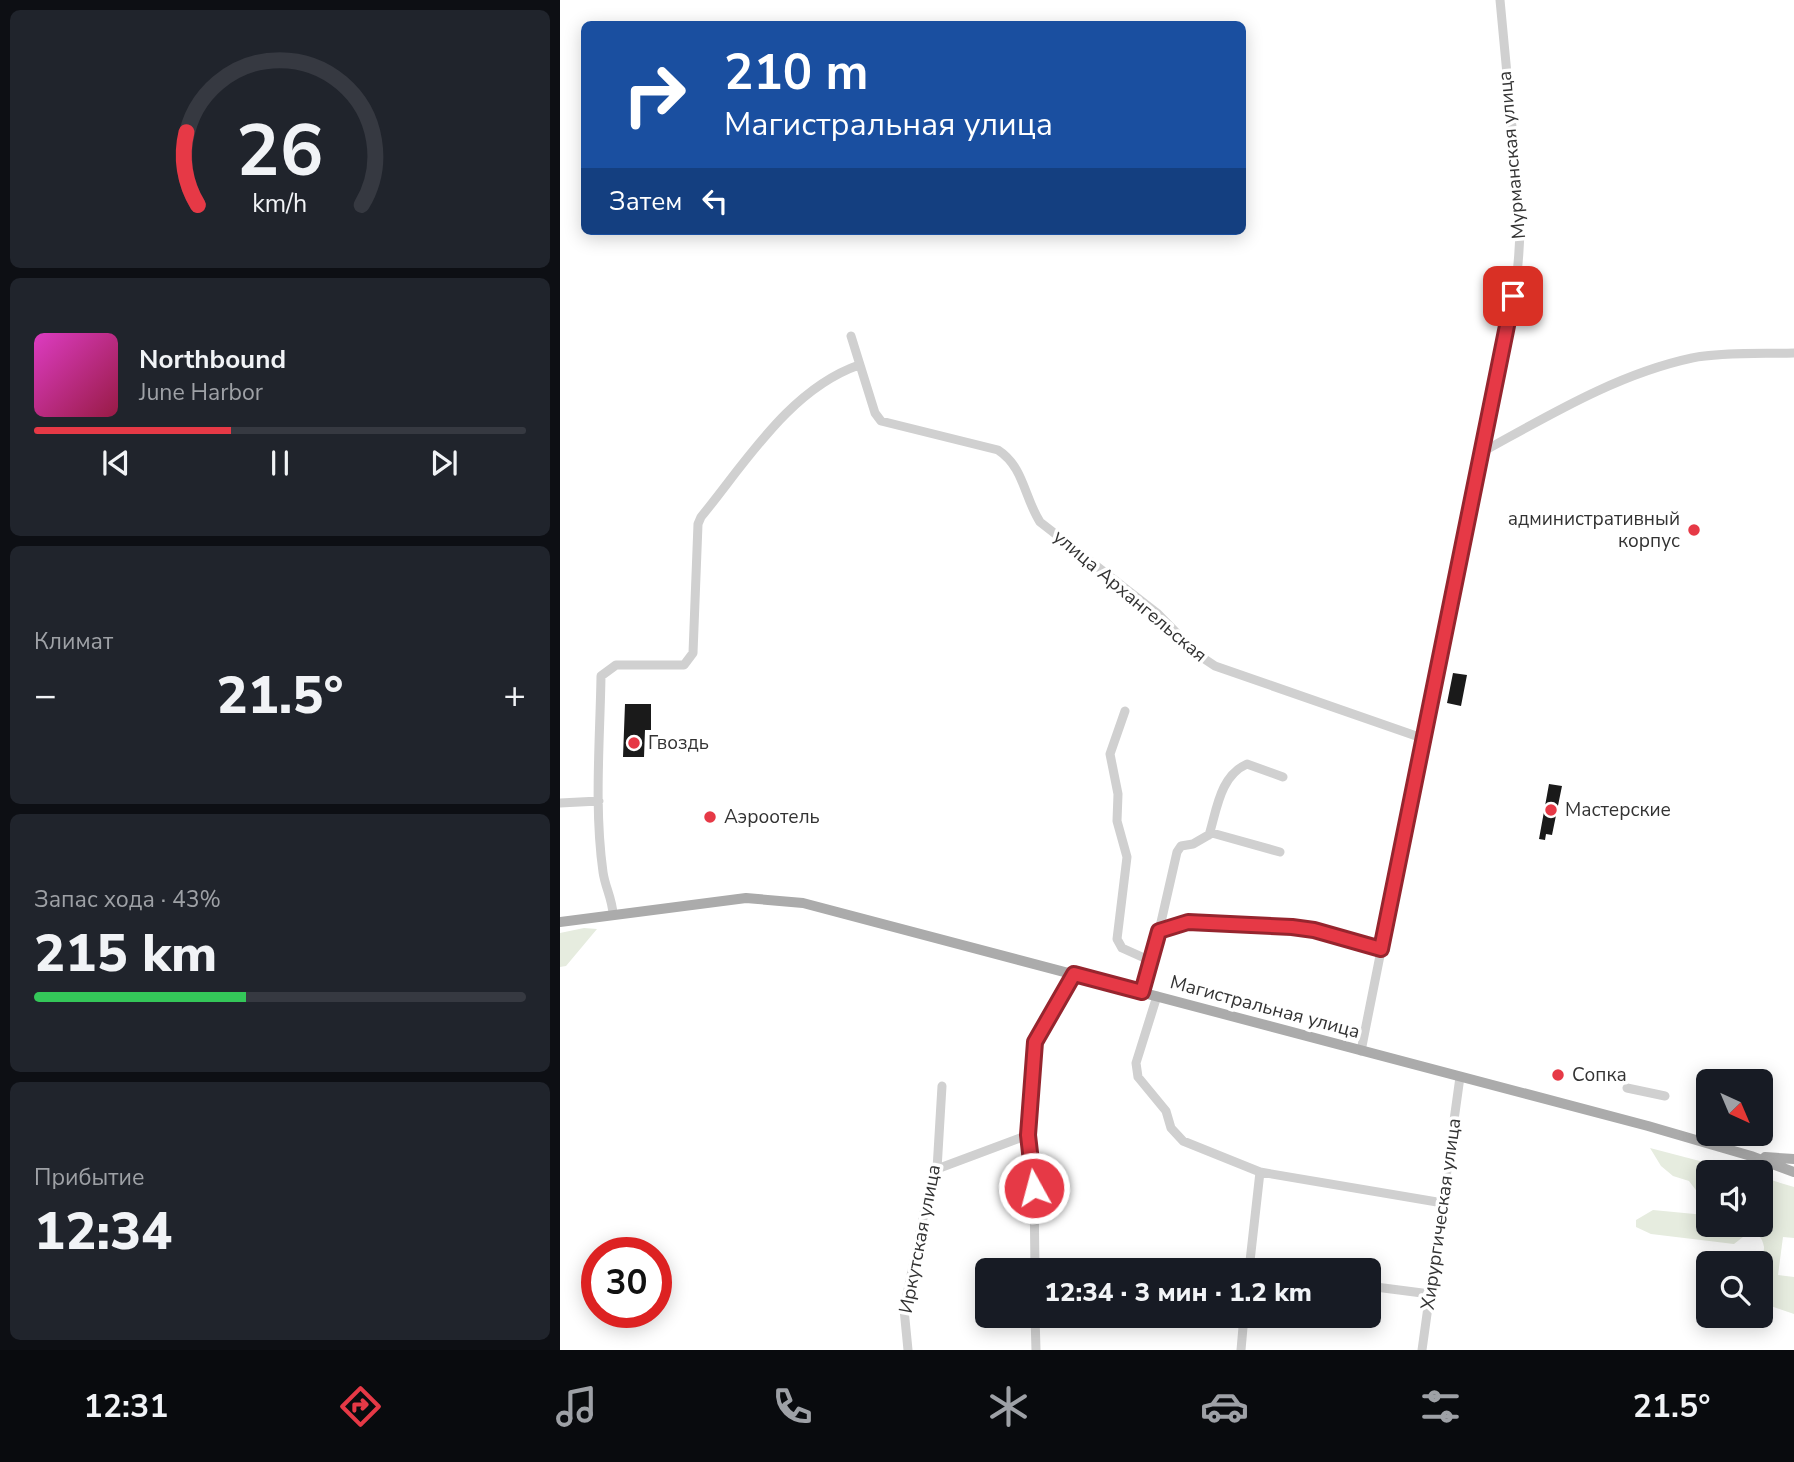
<!DOCTYPE html>
<html lang="ru">
<head>
<meta charset="utf-8">
<style>
	:root { --surface:#171b24; --page:#20242c; --text:#f1f3f6; --muted:#9ea1a6; --line:#363941; --accent:#e63946 }
	body { margin:0; font-family:"Nunito Sans",sans-serif; background:var(--page); color:var(--text); height:100vh; display:flex; flex-direction:column; font-size:26px; white-space:nowrap }
	* { box-sizing:border-box; margin:0 }
	p { font-size:23px; color:var(--muted) }
	.icon { flex:none; width:38px; height:38px; fill:none; stroke:currentColor; stroke-width:2; stroke-linecap:round; stroke-linejoin:round }
	.map { position:relative; flex:1; overflow:hidden }
	.side { display:flex; flex-direction:column; gap:10px; padding:10px; background:#0d0f14; width:560px }
	.side>* { flex:none }
	.hud { position:absolute; left:21px; top:21px; width:665px; height:214px; border-radius:10px; box-shadow:0 4px 18px #0003; background:#1a4fa0; color:#fff; overflow:hidden }
	.needle { width:46px; rotate:136deg }
	.tools { position:absolute; left:1136px; top:1069px; display:grid; gap:14px }
	.tools a { display:grid; place-items:center; width:77px; height:77px; border-radius:10px; background:var(--surface); box-shadow:0 4px 18px #0003; font-size:35px }
	.speed { position:absolute; left:21px; top:1237px; display:flex; gap:14px; font-size:35px; font-weight:700; text-align:center }
	.speed>* { display:grid; place-content:center; width:91px; height:91px; border-radius:50%; background:var(--surface); box-shadow:0 4px 18px #0003; line-height:1 }
	.speed .limit { border:10px solid #d22; background:#fff; color:#111 }
	.pin { position:absolute; display:grid; place-items:center; width:60px; height:60px; color:#fff; margin:-30px; border-radius:14px; box-shadow:0 4px 10px #0006 }
	.me { position:absolute; width:77px; margin:-38px; rotate:353deg; stroke-linejoin:round; filter:drop-shadow(0 0 5px #0008) }
	.turn { display:flex; align-items:center; gap:24px; height:147px; padding:0 28px; font-size:32px }
	.turn .icon { width:91px; height:91px; stroke-width:2.5 }
	.turn b { display:block; font-size:49px; line-height:60px }
	.then { display:flex; align-items:center; height:66px; padding:0 28px; background:#0003; gap:14px; font-size:26px }
	.big { font-size:52px; font-weight:800; line-height:1.1 }
	.side .card { flex:1; display:flex; flex-direction:column; justify-content:center; gap:10px; min-width:0; padding:0 24px; border-radius:10px; background:var(--page) }
	.side .dial { align-items:center; gap:0 }
	.dial svg { height:182px; overflow:visible; fill:none; stroke:var(--line); stroke-width:7; stroke-linecap:round; text-anchor:middle }
	.dial text { fill:var(--text); stroke:none }
	.song { display:flex; align-items:center; gap:21px }
	.cover { width:84px; height:84px; border-radius:10px; background:linear-gradient(135deg,hsl(310 70% 55%),hsl(340 70% 35%)) }
	.played { height:7px; border-radius:4px; background:linear-gradient(90deg,var(--accent) 40%,var(--line) 40%) }
	.keys { display:flex; justify-content:space-around; direction:ltr }
	.heat { display:flex; justify-content:space-between; align-items:center; font-size:38px; direction:ltr }
	.charge { height:10px; border-radius:5px; background:linear-gradient(90deg,#34c759 43%,var(--line) 0) }
	.trip { position:absolute; left:415px; top:1258px; width:406px; height:70px; border-radius:10px; background:var(--surface); box-shadow:0 4px 18px #0003; font-weight:800; line-height:70px; text-align:center }
	.menu { display:flex; height:112px; justify-content:space-around; align-items:center; background:#090b0e; color:var(--muted) }
	.menu .icon { width:49px; height:49px }
	.menu .active { color:var(--accent) }
	.menu b { font-size:32px; color:var(--text) }
	main { display:flex; flex:1; min-height:0 }
	.map>svg:first-child { display:block }
	.green { fill:#e6ecdf }
	.building { fill:#1a1a1a }
	.lines { fill:none; stroke-linecap:round; stroke-linejoin:round }
	.minor { stroke:#d0d0d0; stroke-width:9 }
	.major { stroke:#ababab; stroke-width:10 }
	.route-casing { stroke:#96252e; stroke-width:18 }
	.route { stroke:#e63946; stroke-width:12 }
	.poi-dot { fill:#e63946; stroke:#fff; stroke-width:2.5 }
	.labels { text-anchor:middle; dominant-baseline:central; stroke-width:7; stroke-linejoin:round; paint-order:stroke }
	.street-label { font-size:19px; fill:#333; stroke:#fff }
	.poi-label { font-size:19px; fill:#333; stroke:#fff; text-anchor:start }
</style>
</head>
<body>
<main>
<section class="side">
<div class="card dial"><svg viewBox="0 0 100 80">
<path d="M14 69A42 42 0 1 1 86 69"/>
<path d="M14 69A42 42 0 0 1 9 37" stroke="#e63946"/>
<text x="50" y="56" font-size="32" font-weight="700">26</text>
<text x="50" y="72" font-size="11">km/h</text>
</svg></div>
<div class="card">
<div class="song"><i class="cover"></i><div><b>Northbound</b><p>June Harbor</p></div></div>
<div class="played"></div>
<div class="keys"><svg class="icon" aria-label="previous" viewBox="0 0 24 24"><path d="M18 5L8 12l10 7zM5 5v14"/></svg><svg class="icon" aria-label="pause" viewBox="0 0 24 24"><path d="M8 5v14M16 5v14"/></svg><svg class="icon" aria-label="next" viewBox="0 0 24 24"><path d="M6 5l10 7-10 7zM19 5v14"/></svg></div>
</div>
<div class="card"><p>Климат</p>
<div class="heat"><a>−</a><b class="big">21.5°</b><a>+</a></div>
</div>
<div class="card"><p>Запас хода · 43%</p><b class="big">215 km</b><div class="charge"></div></div>
<div class="card"><p>Прибытие</p><b class="big">12:34</b></div>
</section>
<div class="map">
<svg width="1234" height="1350" viewBox="0 0 1234 1350">
	<rect width="100%" height="100%" fill="#fff"/>
	<path class="green" d="M24 928 37 929 6 966 0 967V933Z
		M1090 1148 1178 1171 1184 1172H1148V1206L1129 1181 1113 1176 1101 1166Z
		M1201 1177 1234 1187V1238L1223 1237 1218 1275 1234 1277V1314L1208 1305 1201 1296 1204 1247C1202 1236 1198 1234 1188 1233L1174 1244 1091 1234 1076 1227V1220L1093 1210 1145 1215 1148 1210V1225H1200Z"/>
	<path class="building" d="M893 673 907 675 901 706 887 703Z
		M65 704H91V730H85L84 757H63Z
		M989 784 1002 786 992 835 986 834 985 840 979 839Z"/>
	<g class="lines">
		<path class="minor" d="M291 336 315 413 321 421 438 450C464 467 464 497 480 522L597 613 637 654 655 666 862 738
			M922 452C988 416 1057 374 1132 358 1164 352 1201 354 1234 353
			M565 711 550 754 558 794 557 821 567 857 557 939 562 948 591 961
			M0 803 39 801
			M649 835C657 809 660 776 687 764L723 777
			M53 914C52 898 45 887 43 872 34 808 40 740 41 676L56 665H124L133 653 138 524 141 517C186 462 230 389 299 365
			M599 931 617 852 621 846 633 844 652 833 720 852
			M582 992 599 931 628 922 732 927 821 949
			M597 996 576 1063 578 1077 606 1111 611 1128 623 1141 700 1172 883 1203
			M801 1051C837 863 877 677 914 489 932 399 962 304 960 212L940 0
			M1067 1088 1105 1096
			M377 1169 468 1135
			M475 1270 474 1188 468 1135 472 1060 475 1042 515 974
			M689 1270 700 1172
			M808 1286 870 1294
			M475 1316 476 1350
			M348 1350 344 1309 371 1180 377 1169 382 1086
			M681 1350 684 1316
			M862 1350 900 1077"/>
		<path class="major" d="M0 922 186 898 243 903 1088 1126 1191 1156 1234 1172
			M1205 1157 1234 1159"/>
	</g>
	<g class="lines">
		<defs>
			<path id="route" d="M474 1188 468 1135 475 1042 514 974 582 992 599 931 628 922 732 927 754 930 821 949 953 296"/>
		</defs>
		<use href="#route" class="route-casing"/>
		<use href="#route" class="route"/>
	</g>
	<g class="poi-dot">
		<circle cx="1134" cy="530" r="7"/>
		<circle cx="74" cy="743" r="7"/>
		<circle cx="991" cy="810" r="7"/>
		<circle cx="150" cy="817" r="7"/>
		<circle cx="998" cy="1075" r="7"/>
	</g>
	<g class="labels">
		<g class="street-label">
			<text transform="translate(952 155) rotate(-95)">Мурманская улица</text>
			<text transform="translate(570 596) rotate(40)">улица Архангельская</text>
			<text transform="translate(705 1007) rotate(15)">Магистральная улица</text>
			<text transform="translate(881 1214) rotate(-82)">Хирургическая улица</text>
			<text transform="translate(360 1239) rotate(-79)">Иркутская улица</text>
		</g>
		<g class="poi-label">
			<text x="1120" y="519" text-anchor="end">административный<tspan x="1120" dy="22">корпус</tspan></text>
			<text x="88" y="743">Гвоздь</text>
			<text x="1005" y="810">Мастерские</text>
			<text x="164" y="817">Аэроотель</text>
			<text x="1012" y="1075">Сопка</text>
		</g>
	</g>
</svg>
<div class="tools">
<a><svg class="needle" viewBox="-14 -14 28 28"><path d="M0-13l5 13h-10z" fill="#e53935"/><path d="M0 13l5-13h-10z" fill="#9ea1a6"/></svg></a>
<a><svg class="icon" aria-label="sound" viewBox="0 0 24 24"><path d="M4 9h4l5-4v14l-5-4H4zM17 9q2 3 0 6"/></svg></a>
<a><svg class="icon" aria-label="search" viewBox="0 0 24 24"><circle cx="10" cy="10" r="6"/><path d="M15 15l6 6"/></svg></a>
</div>
<div class="speed"><div class="limit">30</div></div>
<div class="pin" style="left:953px;top:296px;background:#d93025"><svg class="icon" aria-label="arrive" viewBox="0 0 24 24"><path d="M6 21V4h12l-3 4 3 4H6"/></svg></div>
<svg class="me" style="left:474px;top:1188px" viewBox="-20 -20 40 40"><circle r="17" fill="#e63946" stroke="#fff" stroke-width="3"/><path d="M0-11L8 9 0 5-8 9z" fill="#fff"/></svg>
<div class="trip">12:34 · 3 мин · 1.2 km</div>
<div class="hud">
<div class="turn"><svg class="icon" aria-label="right" viewBox="0 0 24 24"><path d="M7 20v-9h11M14 6l5 5-5 5"/></svg><div><b>210 m</b>Магистральная улица</div></div>
<div class="then">Затем<svg class="icon" aria-label="left" viewBox="0 0 24 24"><path d="M17 20v-9H6M10 6l-5 5 5 5"/></svg></div>
</div>
</div>
</main>
<nav class="menu">
<b>12:31</b>
<svg class="icon active" aria-label="directions" viewBox="0 0 24 24"><path d="M12 3l9 9-9 9-9-9zM9 14v-3h6M13 9l2 2-2 2"/></svg>
<svg class="icon" aria-label="music" viewBox="0 0 24 24"><path d="M9 18V5l10-2v13"/><circle cx="6" cy="18" r="3"/><circle cx="16" cy="16" r="3"/></svg>
<svg class="icon" aria-label="phone" viewBox="0 0 24 24"><path d="M5 4h4l2 5-3 2q2 4 5 5l2-3 5 2v4C11 20 4 13 5 4z"/></svg>
<svg class="icon" aria-label="climate" viewBox="0 0 24 24"><path d="M12 3v18M4 7l16 10M4 17L20 7"/></svg>
<svg class="icon" aria-label="car" viewBox="0 0 24 24"><path d="M5 17H2v-5l4-1 3-4h7l3 4 3 1v5h-3M9 17h6M6 11h13"/><circle cx="7" cy="17" r="2"/><circle cx="17" cy="17" r="2"/></svg>
<svg class="icon" aria-label="filters" viewBox="0 0 24 24"><path d="M4 7h16M4 17h16"/><circle cx="9" cy="7" r="2"/><circle cx="15" cy="17" r="2"/></svg>
<b>21.5°</b>
</nav>
</body>
</html>
